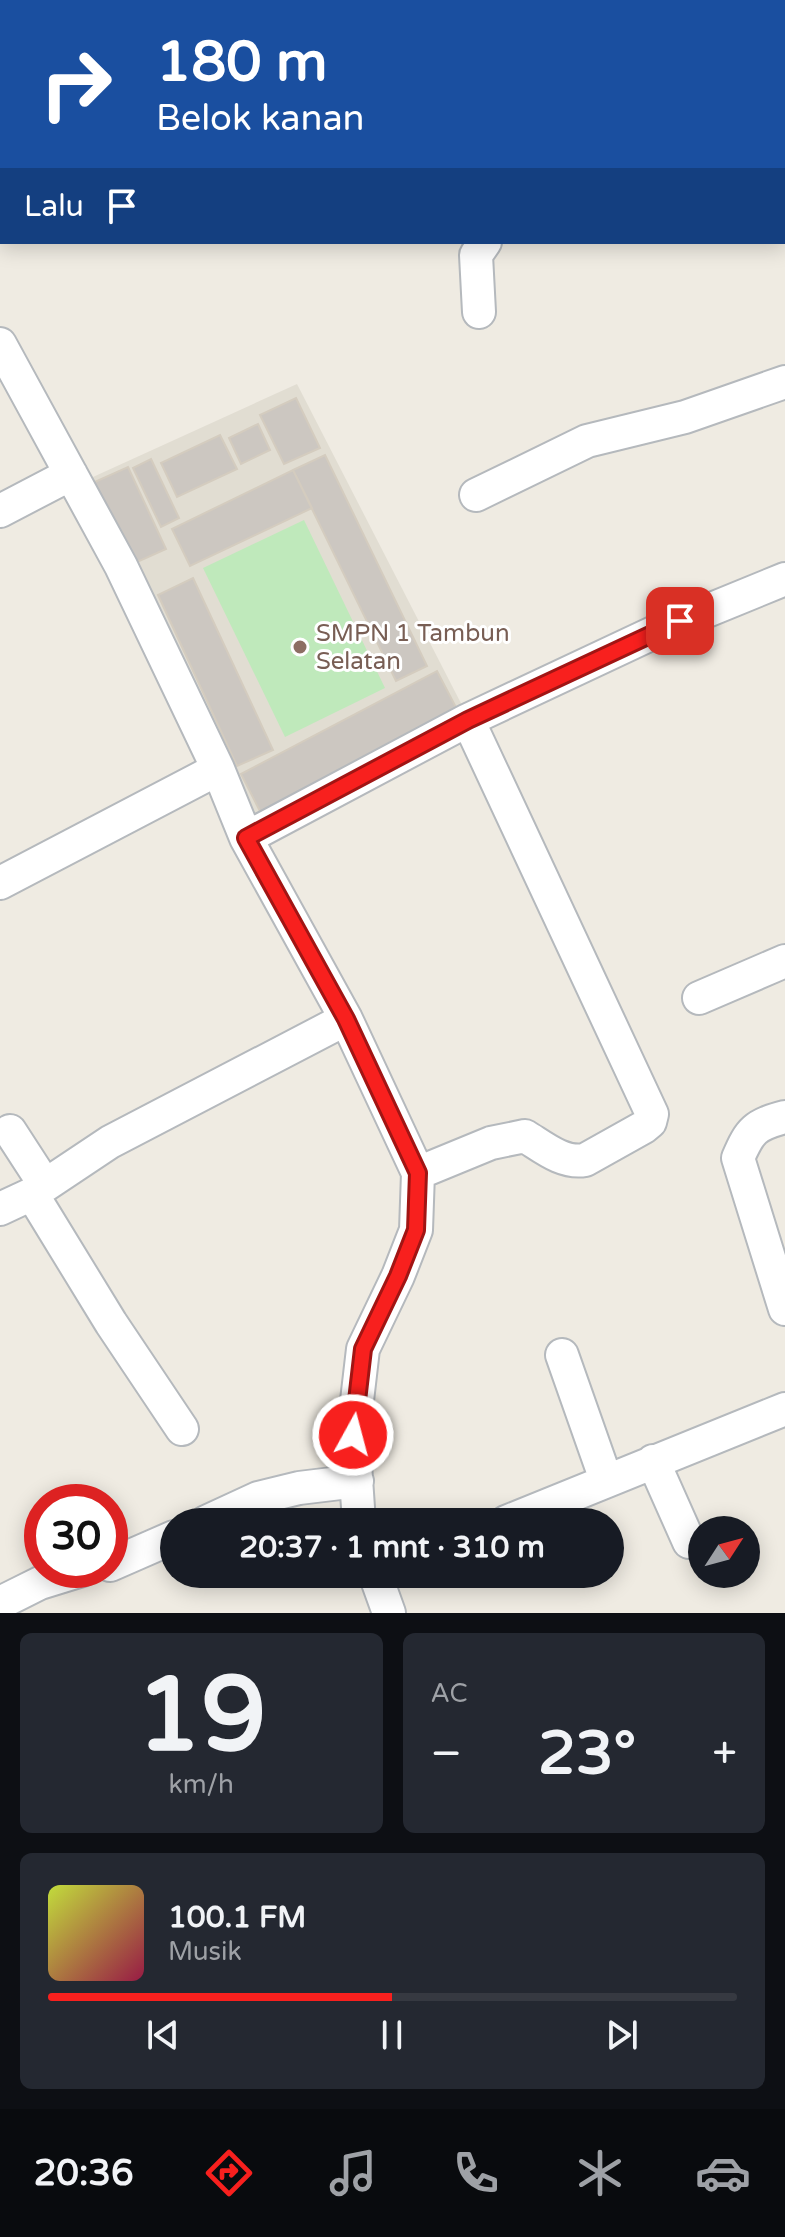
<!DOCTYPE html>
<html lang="id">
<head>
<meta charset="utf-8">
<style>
	:root { --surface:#171b24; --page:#242831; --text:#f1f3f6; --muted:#9ea1a6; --line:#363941; --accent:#f8201e }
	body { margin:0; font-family:"Varela Round",sans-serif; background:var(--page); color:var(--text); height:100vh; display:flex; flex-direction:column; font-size:30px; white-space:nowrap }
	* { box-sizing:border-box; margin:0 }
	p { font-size:26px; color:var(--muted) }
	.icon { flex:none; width:44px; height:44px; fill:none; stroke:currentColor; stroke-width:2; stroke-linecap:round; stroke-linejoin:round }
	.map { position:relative; height:1613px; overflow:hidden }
	.side { display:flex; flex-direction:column; gap:20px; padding:20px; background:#0d0f14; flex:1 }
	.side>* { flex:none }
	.hud { position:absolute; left:0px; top:0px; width:786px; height:244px; box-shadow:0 4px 20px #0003; background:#1a4fa0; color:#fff; overflow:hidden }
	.needle { width:52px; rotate:54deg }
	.buttons { position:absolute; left:688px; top:1516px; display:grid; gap:16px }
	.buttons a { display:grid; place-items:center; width:72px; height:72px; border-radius:50%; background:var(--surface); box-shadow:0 4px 20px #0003; font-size:40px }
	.speed { position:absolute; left:24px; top:1484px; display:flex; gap:16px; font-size:40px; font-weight:700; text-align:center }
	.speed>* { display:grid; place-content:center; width:104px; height:104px; border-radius:50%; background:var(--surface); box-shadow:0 4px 20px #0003; line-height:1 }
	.speed .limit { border:12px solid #d22; background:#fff; color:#111 }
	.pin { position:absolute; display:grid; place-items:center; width:68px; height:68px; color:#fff; margin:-34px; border-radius:16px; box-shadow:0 4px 12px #0006 }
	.me { position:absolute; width:88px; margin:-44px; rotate:7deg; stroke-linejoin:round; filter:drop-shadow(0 0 6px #0008) }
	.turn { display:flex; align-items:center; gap:28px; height:168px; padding:0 24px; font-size:36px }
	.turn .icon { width:104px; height:104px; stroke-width:2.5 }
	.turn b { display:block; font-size:56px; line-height:68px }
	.then { display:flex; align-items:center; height:76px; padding:0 24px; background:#0003; gap:16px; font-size:30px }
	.big { font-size:60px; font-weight:800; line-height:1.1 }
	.side .widget { flex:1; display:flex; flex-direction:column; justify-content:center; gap:12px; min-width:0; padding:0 28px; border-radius:12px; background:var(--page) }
	.side .dial { align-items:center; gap:0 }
	.dial b { font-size:104px; line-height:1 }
	.song { display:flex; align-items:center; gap:24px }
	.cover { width:96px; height:96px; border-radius:12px; background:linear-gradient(135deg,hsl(70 70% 55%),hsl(340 70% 35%)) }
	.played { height:8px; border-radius:4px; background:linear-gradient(90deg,var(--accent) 50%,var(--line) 50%) }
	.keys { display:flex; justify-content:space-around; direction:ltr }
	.heat { display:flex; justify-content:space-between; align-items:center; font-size:44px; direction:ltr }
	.side .tiles { flex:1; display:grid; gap:20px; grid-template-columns:1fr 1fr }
	.widget:last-child { grid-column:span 2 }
	.trip { position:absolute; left:160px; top:1508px; width:464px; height:80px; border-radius:40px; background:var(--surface); box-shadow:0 4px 20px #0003; font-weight:800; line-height:80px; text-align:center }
	.menu { display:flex; height:128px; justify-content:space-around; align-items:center; background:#090b0e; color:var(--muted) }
	.menu .icon { width:56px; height:56px }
	.menu .on { color:var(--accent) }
	.menu b { font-size:36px; color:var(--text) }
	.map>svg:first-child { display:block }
	.education { fill:#e1ddd2 }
	.green { fill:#bfe9bb }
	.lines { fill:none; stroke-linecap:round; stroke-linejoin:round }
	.stream { stroke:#a1ddff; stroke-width:7 }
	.building { fill:#ccc7c1; stroke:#d4ccbf; stroke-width:2 }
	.minor-casing { stroke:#b5b9bd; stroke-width:36 }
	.highway-casing { stroke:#f09400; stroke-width:48 }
	.minor { stroke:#fff; stroke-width:32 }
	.highway { stroke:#ffd988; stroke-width:44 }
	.route-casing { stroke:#a11514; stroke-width:20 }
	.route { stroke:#f8201e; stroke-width:14 }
	.education-dot { fill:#8d6e63; stroke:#fff; stroke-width:3 }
	.labels { text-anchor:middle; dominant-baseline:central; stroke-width:6; stroke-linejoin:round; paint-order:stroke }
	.education-label { font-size:24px; fill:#785e54; stroke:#fff; text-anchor:start }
</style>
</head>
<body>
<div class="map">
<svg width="785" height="1613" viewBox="0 0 785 1613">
	<rect width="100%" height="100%" fill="#efebe2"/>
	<path class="education" d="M297 384 467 715 255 828 82 482Z"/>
	<path class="green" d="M304 520 385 688 285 737 203 568Z"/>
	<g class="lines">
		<path class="stream" d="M668 2 676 0"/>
	</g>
	<path class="building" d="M0 0H83V2H2L0 23Z
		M296 398 320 448 284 464 260 415Z
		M258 424 270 450 241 464 229 438Z
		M220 435 237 469 177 497 161 463Z
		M325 455 427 666 396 681 293 470Z
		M151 459 179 518 161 527 133 468Z
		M128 467 166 549 126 567 88 485Z
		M293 470 312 508 190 566 172 529Z
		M193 578 273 750 237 766 158 595Z
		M437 671 460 715 264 819 241 774Z"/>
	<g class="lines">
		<defs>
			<path id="minor" d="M540 2 549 0
				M0 38H2
				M0 88 2 87
				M479 312 476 255 485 242
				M0 344 121 566 218 769 246 838 346 1019 418 1173 416 1230 398 1276 363 1349 353 1435 359 1522
				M476 495 587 441 685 417 785 382
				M0 511 71 474
				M246 838 468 720 653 633 785 579
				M0 883 218 769
				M699 998 785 961
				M785 1117C755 1125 750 1130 738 1158L785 1309
				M10 1131 45 1185
				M418 1173 491 1143 525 1136C543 1147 563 1164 585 1160L644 1127 650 1122 652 1114 468 720
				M32 1194 111 1323 182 1429
				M0 1209 32 1194 110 1142 346 1019
				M562 1355 606 1480
				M653 1461 689 1542
				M206 1522 258 1498 299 1488 357 1481
				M506 1522 785 1409
				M110 1565 174 1537
				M375 1574 389 1613
				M0 1603 40 1583 82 1570"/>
			<path id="highway" d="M720 0V2
				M767 0V2
				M784 51 785 54
				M784 163 785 167"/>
		</defs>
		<use href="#minor" class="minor-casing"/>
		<use href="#highway" class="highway-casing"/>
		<use href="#minor" class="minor"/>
		<use href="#highway" class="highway"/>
	</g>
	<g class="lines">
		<defs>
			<path id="route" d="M353 1435 363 1349 398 1276 416 1230 418 1173 346 1019 246 838 468 720 680 621"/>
		</defs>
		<use href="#route" class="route-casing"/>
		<use href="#route" class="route"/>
	</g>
	<circle class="education-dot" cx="300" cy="647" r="8"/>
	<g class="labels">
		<g class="education-label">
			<text x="316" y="633">SMPN 1 Tambun<tspan x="316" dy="28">Selatan</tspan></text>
		</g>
	</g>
</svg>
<div class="buttons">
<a><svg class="needle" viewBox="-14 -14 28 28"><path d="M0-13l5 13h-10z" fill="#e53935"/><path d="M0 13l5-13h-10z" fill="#9ea1a6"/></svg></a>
</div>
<div class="speed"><div class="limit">30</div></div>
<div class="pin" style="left:680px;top:621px;background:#d93025"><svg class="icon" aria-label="arrive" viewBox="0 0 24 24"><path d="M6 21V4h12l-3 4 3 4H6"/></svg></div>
<svg class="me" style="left:353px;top:1435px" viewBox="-20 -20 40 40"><circle r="17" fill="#f8201e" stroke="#fff" stroke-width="3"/><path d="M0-11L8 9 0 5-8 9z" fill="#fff"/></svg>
<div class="trip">20:37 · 1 mnt · 310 m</div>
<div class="hud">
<div class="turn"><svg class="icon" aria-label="right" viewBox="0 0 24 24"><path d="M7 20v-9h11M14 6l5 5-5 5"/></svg><div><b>180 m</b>Belok kanan</div></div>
<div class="then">Lalu<svg class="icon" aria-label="arrive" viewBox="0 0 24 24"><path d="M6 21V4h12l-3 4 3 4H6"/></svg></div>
</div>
</div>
<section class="side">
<div class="tiles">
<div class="widget dial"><b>19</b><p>km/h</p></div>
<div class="widget"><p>AC</p>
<div class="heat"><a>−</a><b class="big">23°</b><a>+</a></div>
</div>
<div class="widget">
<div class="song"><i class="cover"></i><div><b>100.1 FM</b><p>Musik</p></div></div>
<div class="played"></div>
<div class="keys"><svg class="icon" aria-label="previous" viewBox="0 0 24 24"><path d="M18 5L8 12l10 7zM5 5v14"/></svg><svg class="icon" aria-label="pause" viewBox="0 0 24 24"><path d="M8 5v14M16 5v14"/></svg><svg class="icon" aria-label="next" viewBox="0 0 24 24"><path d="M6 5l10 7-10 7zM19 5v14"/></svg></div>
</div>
</div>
</section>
<nav class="menu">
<b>20:36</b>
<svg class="icon on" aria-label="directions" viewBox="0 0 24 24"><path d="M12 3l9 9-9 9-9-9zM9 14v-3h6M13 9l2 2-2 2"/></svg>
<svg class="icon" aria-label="music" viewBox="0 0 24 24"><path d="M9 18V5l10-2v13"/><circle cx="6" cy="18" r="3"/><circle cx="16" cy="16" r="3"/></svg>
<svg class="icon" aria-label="phone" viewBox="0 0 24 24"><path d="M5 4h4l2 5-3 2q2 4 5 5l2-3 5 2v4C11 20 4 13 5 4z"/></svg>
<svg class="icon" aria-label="climate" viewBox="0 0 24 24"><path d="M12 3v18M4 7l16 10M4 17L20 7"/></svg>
<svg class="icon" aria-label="car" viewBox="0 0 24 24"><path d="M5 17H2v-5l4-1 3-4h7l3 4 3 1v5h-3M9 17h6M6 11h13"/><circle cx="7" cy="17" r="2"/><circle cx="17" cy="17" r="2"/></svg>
</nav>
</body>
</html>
